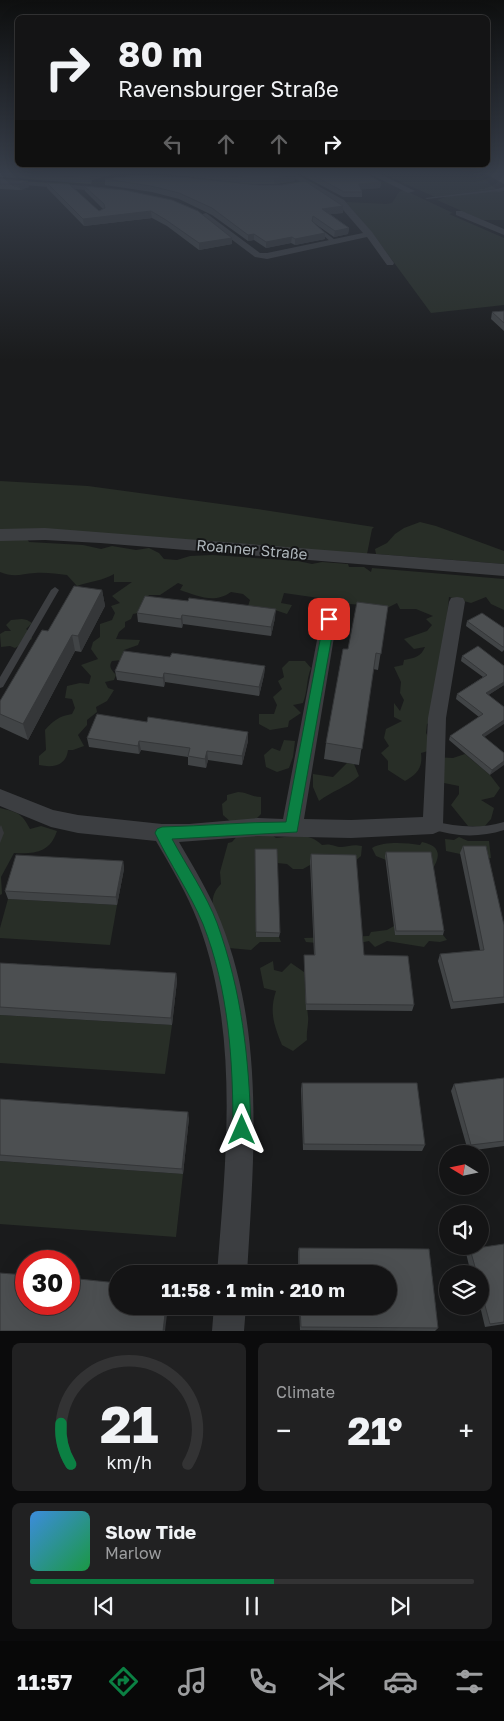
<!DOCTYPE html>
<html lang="en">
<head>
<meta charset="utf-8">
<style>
	:root { --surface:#141415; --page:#212122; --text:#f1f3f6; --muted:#9d9ea0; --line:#333334; --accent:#0b8043 }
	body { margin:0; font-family:"Golos Text",sans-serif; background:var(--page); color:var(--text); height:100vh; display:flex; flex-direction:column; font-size:19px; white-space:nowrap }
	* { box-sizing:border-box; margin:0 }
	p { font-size:16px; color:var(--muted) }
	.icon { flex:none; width:28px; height:28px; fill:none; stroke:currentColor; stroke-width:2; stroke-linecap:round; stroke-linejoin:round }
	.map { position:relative; height:1331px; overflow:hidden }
	.sheet { display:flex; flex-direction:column; gap:12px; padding:12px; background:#0b0b0c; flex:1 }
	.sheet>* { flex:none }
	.guide { position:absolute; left:15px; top:15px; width:475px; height:152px; border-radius:8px; box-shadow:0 5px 20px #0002,0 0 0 1px var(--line); background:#141415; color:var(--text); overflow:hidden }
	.needle { width:32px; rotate:280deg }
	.tools { position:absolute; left:439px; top:1145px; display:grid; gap:10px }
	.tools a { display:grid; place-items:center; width:50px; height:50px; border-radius:50%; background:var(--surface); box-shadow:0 5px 20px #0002,0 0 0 1px var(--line); font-size:25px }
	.speed { position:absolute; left:15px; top:1250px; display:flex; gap:10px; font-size:25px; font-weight:700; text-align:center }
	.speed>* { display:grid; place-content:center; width:65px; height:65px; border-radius:50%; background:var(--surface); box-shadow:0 5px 20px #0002,0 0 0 1px var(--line); line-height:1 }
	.speed .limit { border:8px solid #d22; background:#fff; color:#111 }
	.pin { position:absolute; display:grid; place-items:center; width:42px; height:42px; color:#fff; margin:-21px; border-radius:10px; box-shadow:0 2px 8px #0006 }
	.me { position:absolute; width:55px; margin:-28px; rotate:0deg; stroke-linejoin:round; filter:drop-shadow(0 0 4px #0008) }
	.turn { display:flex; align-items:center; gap:18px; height:105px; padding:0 20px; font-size:22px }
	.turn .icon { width:65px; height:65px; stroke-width:2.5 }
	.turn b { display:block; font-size:35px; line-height:42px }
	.lanes { display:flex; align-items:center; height:48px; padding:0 20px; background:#0003; justify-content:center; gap:25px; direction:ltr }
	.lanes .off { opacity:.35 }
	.big { font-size:38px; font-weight:700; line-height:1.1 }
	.sheet .widget { flex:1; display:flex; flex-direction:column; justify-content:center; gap:8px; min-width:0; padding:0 18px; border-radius:8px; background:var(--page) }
	.sheet .dial { align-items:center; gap:0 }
	.dial svg { height:130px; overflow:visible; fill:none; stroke:var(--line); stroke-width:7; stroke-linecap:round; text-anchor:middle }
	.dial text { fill:var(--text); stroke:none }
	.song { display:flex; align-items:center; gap:15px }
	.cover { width:60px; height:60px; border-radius:8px; background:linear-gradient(135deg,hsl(210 70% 55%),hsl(140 70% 35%)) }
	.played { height:5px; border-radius:2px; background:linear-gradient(90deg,var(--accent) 55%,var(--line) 55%) }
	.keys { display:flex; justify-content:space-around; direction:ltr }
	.heat { display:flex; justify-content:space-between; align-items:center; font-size:28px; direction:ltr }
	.sheet .tiles { flex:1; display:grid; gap:12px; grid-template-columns:1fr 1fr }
	.widget:last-child { grid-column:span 2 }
	.trip { position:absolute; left:109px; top:1265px; width:288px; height:50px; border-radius:25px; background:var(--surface); box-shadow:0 5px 20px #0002,0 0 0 1px var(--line); font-weight:700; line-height:50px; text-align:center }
	.dock { display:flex; height:80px; justify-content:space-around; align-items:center; background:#080808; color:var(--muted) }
	.dock .icon { width:35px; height:35px }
	.dock .selected { color:var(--accent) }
	.dock b { font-size:22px; color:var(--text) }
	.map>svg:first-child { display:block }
	.green { fill:#282e27 }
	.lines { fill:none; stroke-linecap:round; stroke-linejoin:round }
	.service { fill:#3c3e41; fill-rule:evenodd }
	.minor { fill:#3c3e41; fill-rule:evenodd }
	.tertiary { fill:#3c3e41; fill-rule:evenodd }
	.wall { fill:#414446 }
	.shaded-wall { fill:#353739 }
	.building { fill:#4c4f51; stroke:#353739 }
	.route { fill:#0b8043; stroke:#07532c }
	.labels { text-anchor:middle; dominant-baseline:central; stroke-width:4; stroke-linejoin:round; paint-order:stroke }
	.street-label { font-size:15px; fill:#aeb6bb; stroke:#151617 }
</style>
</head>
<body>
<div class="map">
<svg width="504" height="1331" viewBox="0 0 504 1331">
	<rect width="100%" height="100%" fill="#1a1b1c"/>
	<path class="green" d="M383 174H479L496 189 435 197Z
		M404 190 453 213 449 214 504 238V305L431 313 373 234 346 202 386 204 392 203 399 192Z
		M501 190 504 192V220H482L437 200 448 196Z
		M0 481 88 486 250 508 374 527 372 529 366 559 0 535Z
		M420 522 436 526 504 551V564L376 554 375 549 387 543 395 534 404 528Z
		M25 536 29 542 83 545 101 549 112 546 136 550 149 548 159 553 164 559 177 560 190 556 213 555 298 561 312 564 322 562 348 564 349 567H364L371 572 372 568 504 579V610L491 604 486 597 471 603 449 597 437 718 427 724 426 733 435 749 421 753C423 768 417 774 405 781L388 770V761L381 753 389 746 384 738 386 729 402 721 394 717V703L400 711 404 700 400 693 401 682 394 667 403 665 404 660C414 658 421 657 425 647L414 649 404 639 427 631 432 625 426 619 433 616 416 609H400L397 603 389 607 336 603 333 600 284 593 281 603 292 605 287 614 269 608 248 606 250 600 243 594 231 592C214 604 198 596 180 590L183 585 178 583 160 595H149L138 613 133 614 131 619 125 622V627L119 632 116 639 140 640 138 645 124 650 122 660 112 661C108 667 112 670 116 675L114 680 105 682 108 688 114 690 107 701 96 707 97 712 87 720V725L78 735 84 746 73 750H68C66 766 53 768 39 765V756L46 750 45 730C53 721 59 716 72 714L75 708 72 699 65 698 67 686 80 683 89 684 91 676 81 665 98 659 91 649 93 642 100 637V624L112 620 115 613 111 606 120 603 112 596 132 582H114V574C105 580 88 582 77 586L67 575C57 574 45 572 35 573 21 574 14 578 0 572V540Z
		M22 619 27 620 32 623 26 629 31 633 32 639 15 648 10 646 1 647 0 634 5 631H11L6 625 11 620Z
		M289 661H305L311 668C306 680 308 690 303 703L293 705 301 713 289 721 288 727 270 730 259 724V714H274L277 705 273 697 282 689 278 681 284 677 282 668Z
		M284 740 295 741 293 757 289 768 277 772 266 767 264 755 272 748 280 751Z
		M465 754 490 775 500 788 494 797 481 800 494 808 491 819 484 827 468 826 451 805 459 794V786L444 783 434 757 453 758Z
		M347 763 354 764 359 776C347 787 332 791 319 801L313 787V774L333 777Z
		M238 792C246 792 252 797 261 797V814L253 822 232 823 223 815 222 804 227 800V795Z
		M0 808C17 812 22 813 30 829L41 826 57 831C50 853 34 854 14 853L1 877 2 894 0 895Z
		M268 832 276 838C295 836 308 832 322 845 332 843 334 847 342 847 350 846 353 844 362 846L361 856 354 862 311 861 310 865 303 869H293L287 864 277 863 256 937H279L281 942H260L251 950 229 948C220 927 202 902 221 884L220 872 228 843 232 842 239 834Z
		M459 837 468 841H489L491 858 484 859 446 851 445 839 454 840Z
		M422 842C441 846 441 856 432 870L386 856V860L376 856 372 848C385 841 405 843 420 845Z
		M8 899 117 905 110 945 0 938V928Z
		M394 926 395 935H443L447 940 440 942 429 941 424 947 387 941 375 947 369 941C348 946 327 944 306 942L304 938 369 936 371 932 387 930Z
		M273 961 274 970 282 972 291 963 304 972C305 987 306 1001 308 1016 309 1023 306 1032 307 1040L293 1051 282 1045C274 1025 269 1012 276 991L264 988 260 968Z
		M0 1015 172 1025 165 1074 0 1063Z
		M0 1161 183 1174 176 1237 0 1224Z"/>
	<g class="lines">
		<path class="service" d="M498 189 499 191 427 199 425 198Z
			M315 226H317L335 240V242H331L315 228Z
			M55 587 59 590 3 687 0 688V677L51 590Z
			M433 821C457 827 480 829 504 822V830C479 838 454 837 429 828L428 825 429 822Z"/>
		<path class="minor" d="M287 174H296L344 200 372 232 394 263 393 265H387L367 237 267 259 255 257 199 215 206 213 260 253H267L363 233 338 204Z
			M370 174H380L415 191 408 193Z
			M0 179 109 188 113 190 109 192 0 183Z
			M504 187V191L498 192 494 190Z
			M456 211H462L504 229V235L456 215Z
			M457 597 463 598 465 602 446 718 443 825 440 831 433 834 351 838 258 836 179 842C194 868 210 894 221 922 265 1034 254 1156 247 1274H217C226 1157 240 1034 198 922 187 893 171 867 156 841L78 833 51 827 0 806V789L53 810 78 815 162 824H189L258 818 283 819 321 619 323 615 329 613 335 615 337 619 304 819 351 820 423 817 428 718 449 602 451 598Z
			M214 1306H246L244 1331H212Z"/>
		<path class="tertiary" d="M45 528 504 564V576L100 543 45 540 0 541V529Z"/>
	</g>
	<path class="wall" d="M0 174H113L92 180 91 184 0 177Z
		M168 174H293L295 181 274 184H248Z
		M300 174H367L381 182 380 188 361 189 362 192V197H343Z
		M486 174H504V184Z
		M0 179 29 187 20 190 0 189Z
		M105 179 343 206V213L330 214 349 228 348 234 334 237 314 223 325 239 295 245 291 243 266 248 254 240 248 241 212 215 179 199 152 192 105 185Z
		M47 183 99 211 103 209 85 191 84 186 232 238V244L199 250 167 226 152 218 84 226 47 188Z
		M504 311V331L491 319 492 312Z
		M102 590 105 606 81 652 75 651 28 740 0 727V701L48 631Z
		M388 606 378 670 373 669 359 765 324 759 326 743 348 649Z
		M137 613 275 618 271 636 183 624 182 628 138 622Z
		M467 621 504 628V650L502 652 466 626Z
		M462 656 504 666V685L488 695 484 737 504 753 490 775 449 740 450 736 479 717 456 699 457 694 483 677 461 661Z
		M170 657 265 666 264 675 259 696 165 682 164 687 117 680 115 671Z
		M147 722 248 732V741L242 765 208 760 206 768 188 765V757L141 750 139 754 89 747 87 738Z
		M463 846 504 925V1003L451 1009 438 961 440 954 480 950 460 853Z
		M255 849 280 933 279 937H256Z
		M386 852 444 931 443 935H395L385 856Z
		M311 854 364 955 414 1005 412 1011 306 1010 304 961V955H314L310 861Z
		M123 861 124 869 117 905 8 899 5 891Z
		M0 963 176 973 177 981 172 1025 0 1015Z
		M504 1078V1146L468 1151 451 1091 454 1084Z
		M302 1083 425 1145 422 1151 303 1150 301 1089Z
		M0 1099 189 1118 183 1174 0 1161Z
		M504 1244V1324L485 1327 480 1306V1274H471L466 1253 470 1249Z
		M299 1248 429 1249 438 1328 435 1331 300 1330 299 1306H388V1274H298V1252Z"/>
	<path class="shaded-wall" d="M92 174H113L92 180 91 184 90 178 91 175Z
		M295 175V181L274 184V178Z
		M28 181 29 187 20 190 19 184Z
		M381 182 380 188 358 190 359 184Z
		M343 206V213L322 215V209Z
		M151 211 152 218 84 226 83 219Z
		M349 228 348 234 334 237 335 231Z
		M325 233V239L295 245V239Z
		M254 234V240L248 241V235Z
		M292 237 291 243 266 248V242Z
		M232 238V244L199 250V243Z
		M102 590 105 606 81 652 78 636Z
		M276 609 275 618 271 636V627Z
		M182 615 183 624 182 628 181 619Z
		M72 635 75 651 28 740 23 724Z
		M265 666 264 675 259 696V687Z
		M164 673 165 682 164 687 163 678Z
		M504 682V685L484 698 486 693Z
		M504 720V724L480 740 482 735Z
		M248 732V741L242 765V756Z
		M139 741 141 750 139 754 138 746Z
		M207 751 208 760 206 768 205 759Z
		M504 761V765L490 775 492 770Z
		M1 825 4 833 0 843V827Z
		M123 861 124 869 117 905 116 897Z
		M176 973 177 981 172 1025 171 1018Z
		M188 1112 189 1118 183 1174 182 1169Z
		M166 1306H168L165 1331H163Z"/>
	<path class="building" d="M35 174H92L91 175 90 178Z
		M215 174H293L295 175 274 178H248Z
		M311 174H367L381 182 359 184 362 192H344Z
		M498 174H504V178Z
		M137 175 182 177 258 185H282L305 181 343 206 322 209 349 228 335 231 313 216 312 221 325 233 295 239 292 237 266 242 254 234 248 235 212 208 179 193 151 186 105 179Z
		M0 179 28 181 19 184H0Z
		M47 183 69 184 99 211 105 208 104 204 84 186 124 190 172 200 198 211 232 238 199 243 166 220 151 211 83 219Z
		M504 311V323L492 312Z
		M74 586 102 590 78 636 72 635 23 724 0 714V701L42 630 48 631Z
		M145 596 188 601 189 598 276 609 271 627 182 615 181 619 137 613Z
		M357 602 388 606 381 654 376 653 362 749 326 743 343 649H348Z
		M482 613 504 628V647H503L467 621Z
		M478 646 504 666V682L486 693 504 707V720L482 735 504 753V761L492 770 450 736 483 714 457 694 487 675 462 656Z
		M124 651 170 657 172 653 265 666 259 687 164 673 163 678 115 671Z
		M97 714 147 722 148 717 248 732 242 756 207 751 205 759 188 756 190 748 139 741 138 746 87 738Z
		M463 846H486L504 925V997L453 1002 440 954 484 950Z
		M255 849H277L280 933 256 932Z
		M386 852H431L444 931H396Z
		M311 854 356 855 364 955 408 956 414 1005 306 1004 304 955H315Z
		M16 855 123 861 116 897 5 891Z
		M0 963 176 973 171 1018 0 1007Z
		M504 1078V1141L471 1145 454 1084Z
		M302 1083H417L425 1145 304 1144Z
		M0 1099 188 1112 182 1169 0 1155Z
		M504 1244V1322L490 1324 480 1287V1274H477L470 1249Z
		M299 1248 429 1249 438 1328 301 1327 300 1306H388V1274H299Z
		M0 1273 26 1275V1304H69V1278L118 1283V1306H166L163 1331H0Z"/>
	<linearGradient id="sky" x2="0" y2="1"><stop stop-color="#0e0f0f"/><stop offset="0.48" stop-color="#383f4b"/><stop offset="1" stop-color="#383f4b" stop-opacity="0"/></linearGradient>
	<rect width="504" height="361" fill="url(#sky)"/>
	<path class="route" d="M329 615 335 619 297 832 172 839C186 865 207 896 217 923 242 992 249 1058 251 1130L248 1137 242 1139 235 1137 233 1130C233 1061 229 990 203 924 190 893 170 864 155 833L157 829 162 827C204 826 245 822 286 822L324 619Z"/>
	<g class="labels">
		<g class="street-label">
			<text transform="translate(252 549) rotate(5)">Roanner Straße</text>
		</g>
	</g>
</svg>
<div class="tools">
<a><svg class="needle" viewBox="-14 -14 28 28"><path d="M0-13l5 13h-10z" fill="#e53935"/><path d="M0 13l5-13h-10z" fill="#9d9ea0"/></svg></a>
<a><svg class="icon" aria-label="sound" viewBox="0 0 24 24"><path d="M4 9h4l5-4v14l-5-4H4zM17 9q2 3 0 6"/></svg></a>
<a><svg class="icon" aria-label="layers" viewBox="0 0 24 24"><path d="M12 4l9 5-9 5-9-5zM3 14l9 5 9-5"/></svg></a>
</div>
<div class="speed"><div class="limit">30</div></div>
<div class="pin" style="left:329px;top:619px;background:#d93025"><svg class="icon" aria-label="arrive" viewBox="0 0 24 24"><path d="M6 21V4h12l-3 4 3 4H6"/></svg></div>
<svg class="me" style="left:242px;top:1130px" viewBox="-20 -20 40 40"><path d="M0-17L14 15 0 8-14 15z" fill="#0b8043" stroke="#fff" stroke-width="4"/></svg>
<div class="trip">11:58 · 1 min · 210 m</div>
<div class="guide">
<div class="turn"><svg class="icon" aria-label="right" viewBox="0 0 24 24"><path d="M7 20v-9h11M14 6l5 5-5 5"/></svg><div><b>80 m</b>Ravensburger Straße</div></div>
<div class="lanes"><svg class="icon off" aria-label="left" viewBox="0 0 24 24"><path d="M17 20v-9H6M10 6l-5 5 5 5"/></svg><svg class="icon off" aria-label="ahead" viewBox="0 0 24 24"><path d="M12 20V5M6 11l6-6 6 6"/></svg><svg class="icon off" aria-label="ahead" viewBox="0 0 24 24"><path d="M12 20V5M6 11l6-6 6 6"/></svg><svg class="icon" aria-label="right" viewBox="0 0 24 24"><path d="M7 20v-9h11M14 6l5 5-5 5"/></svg></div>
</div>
</div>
<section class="sheet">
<div class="tiles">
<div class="widget dial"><svg viewBox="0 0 100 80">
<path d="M14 69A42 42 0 1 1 86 69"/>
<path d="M14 69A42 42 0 0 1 8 44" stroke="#0b8043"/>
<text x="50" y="56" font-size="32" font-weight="700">21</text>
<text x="50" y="72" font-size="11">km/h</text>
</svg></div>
<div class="widget"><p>Climate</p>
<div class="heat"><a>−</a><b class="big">21°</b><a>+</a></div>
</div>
<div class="widget">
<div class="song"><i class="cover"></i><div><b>Slow Tide</b><p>Marlow</p></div></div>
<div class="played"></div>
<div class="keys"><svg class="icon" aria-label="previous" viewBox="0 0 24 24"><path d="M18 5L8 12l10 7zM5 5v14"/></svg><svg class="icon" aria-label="pause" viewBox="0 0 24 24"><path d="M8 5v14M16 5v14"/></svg><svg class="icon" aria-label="next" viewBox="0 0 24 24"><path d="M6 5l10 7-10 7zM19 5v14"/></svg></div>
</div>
</div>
</section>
<nav class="dock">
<b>11:57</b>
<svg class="icon selected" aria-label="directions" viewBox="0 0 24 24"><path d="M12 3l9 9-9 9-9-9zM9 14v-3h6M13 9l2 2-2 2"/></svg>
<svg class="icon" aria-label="music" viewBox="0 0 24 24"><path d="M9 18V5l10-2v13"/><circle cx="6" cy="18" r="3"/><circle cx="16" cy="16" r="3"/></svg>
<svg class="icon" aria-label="phone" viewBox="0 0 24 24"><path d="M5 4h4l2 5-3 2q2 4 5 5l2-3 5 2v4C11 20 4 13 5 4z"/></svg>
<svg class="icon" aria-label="climate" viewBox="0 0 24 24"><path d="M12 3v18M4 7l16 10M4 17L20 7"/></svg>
<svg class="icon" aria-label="car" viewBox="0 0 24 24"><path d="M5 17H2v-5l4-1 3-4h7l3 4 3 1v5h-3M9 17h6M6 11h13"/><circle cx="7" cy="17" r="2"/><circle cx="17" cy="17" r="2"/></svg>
<svg class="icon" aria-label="filters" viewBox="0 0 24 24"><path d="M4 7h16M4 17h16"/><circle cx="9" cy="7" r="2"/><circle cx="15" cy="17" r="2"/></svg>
</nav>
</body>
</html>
